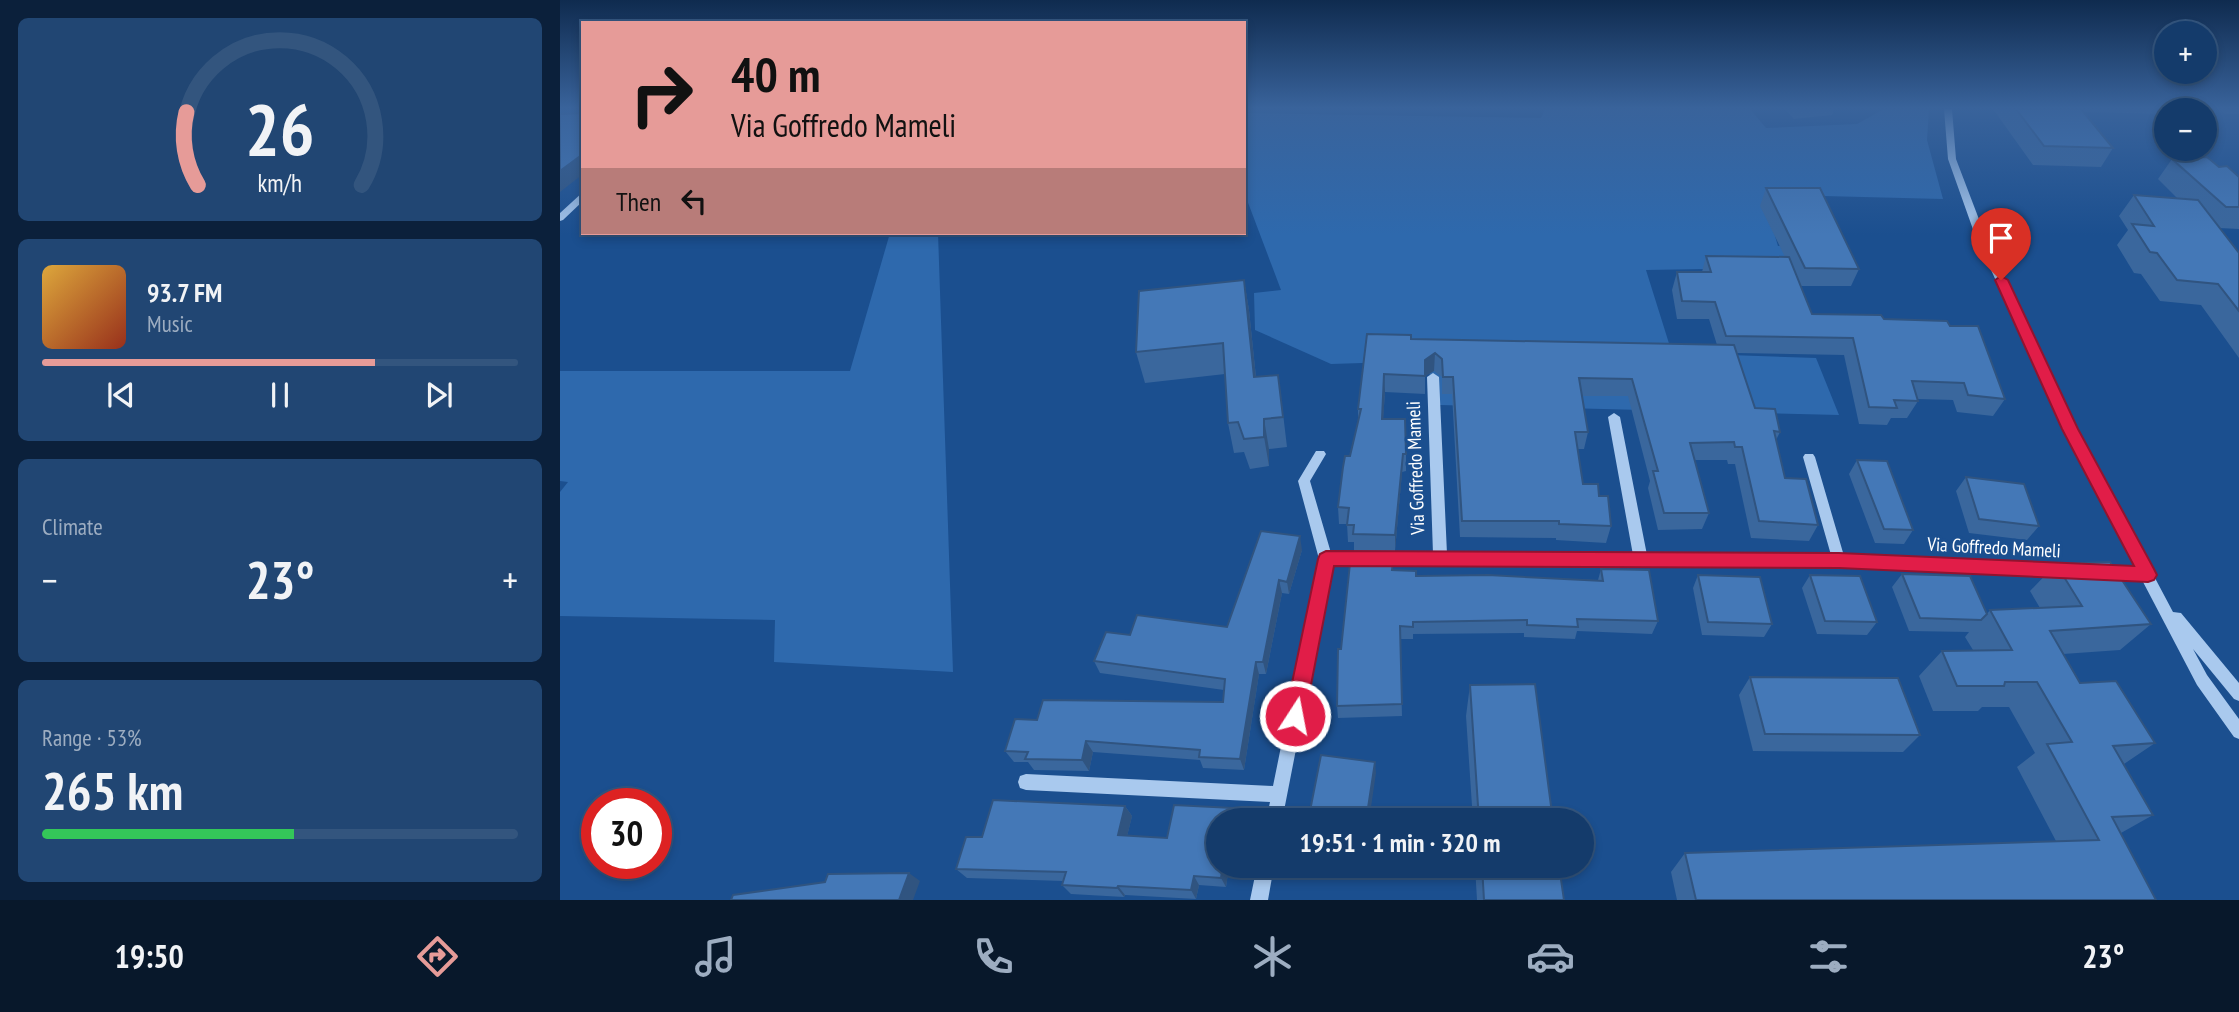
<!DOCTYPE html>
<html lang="en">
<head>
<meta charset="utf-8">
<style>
	:root { --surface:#143b6b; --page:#214673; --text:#f1f3f6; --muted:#9dadc1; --line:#33557e; --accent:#e69b98 }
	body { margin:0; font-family:"PT Sans Narrow",sans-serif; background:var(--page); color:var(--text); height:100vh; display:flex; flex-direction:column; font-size:26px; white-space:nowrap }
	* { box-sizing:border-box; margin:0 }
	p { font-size:23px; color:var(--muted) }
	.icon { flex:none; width:38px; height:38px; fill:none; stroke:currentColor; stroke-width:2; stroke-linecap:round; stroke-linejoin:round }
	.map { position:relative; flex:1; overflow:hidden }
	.drawer { display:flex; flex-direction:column; gap:18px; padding:18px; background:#0b203b; width:560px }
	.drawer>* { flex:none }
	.hud { position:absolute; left:21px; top:21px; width:665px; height:214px; border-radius:0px; box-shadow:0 4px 10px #0003,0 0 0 2px var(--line); background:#e69b98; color:#111; overflow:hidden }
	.controls { position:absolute; left:1594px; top:21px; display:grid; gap:14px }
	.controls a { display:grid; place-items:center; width:63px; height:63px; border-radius:50%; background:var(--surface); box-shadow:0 4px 10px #0003,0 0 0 2px var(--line); font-size:35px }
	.speed { position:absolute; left:21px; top:788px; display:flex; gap:14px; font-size:35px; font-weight:700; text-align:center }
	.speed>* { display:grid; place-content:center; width:91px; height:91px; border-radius:50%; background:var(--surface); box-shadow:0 4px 10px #0003,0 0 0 2px var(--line); line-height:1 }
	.speed .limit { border:10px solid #d22; background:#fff; color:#111 }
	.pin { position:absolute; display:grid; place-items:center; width:60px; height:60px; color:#fff; margin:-72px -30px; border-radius:50% 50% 50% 0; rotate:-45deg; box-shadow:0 0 7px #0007 }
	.pin .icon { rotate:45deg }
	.me { position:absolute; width:77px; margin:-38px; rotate:11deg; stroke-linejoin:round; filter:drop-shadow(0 0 5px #0008) }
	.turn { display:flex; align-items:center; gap:24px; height:147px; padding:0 35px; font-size:32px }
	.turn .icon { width:91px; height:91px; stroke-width:2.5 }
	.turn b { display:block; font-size:49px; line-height:60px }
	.then { display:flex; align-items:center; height:66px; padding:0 35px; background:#0003; gap:14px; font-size:26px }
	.big { font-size:52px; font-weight:700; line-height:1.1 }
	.drawer .card { flex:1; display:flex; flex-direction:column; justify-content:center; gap:10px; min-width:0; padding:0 24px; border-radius:10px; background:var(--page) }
	.drawer .dial { align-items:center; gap:0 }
	.dial svg { height:182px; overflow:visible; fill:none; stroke:var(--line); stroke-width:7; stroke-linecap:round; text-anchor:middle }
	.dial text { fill:var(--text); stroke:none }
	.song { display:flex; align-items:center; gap:21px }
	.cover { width:84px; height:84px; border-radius:10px; background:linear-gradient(135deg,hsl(40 70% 55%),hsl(10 70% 35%)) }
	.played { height:7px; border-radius:4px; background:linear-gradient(90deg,var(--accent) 70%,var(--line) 70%) }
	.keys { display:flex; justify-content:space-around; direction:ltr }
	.heat { display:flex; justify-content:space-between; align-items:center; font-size:38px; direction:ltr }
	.charge { height:10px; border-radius:5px; background:linear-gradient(90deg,#34c759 53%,var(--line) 0) }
	.trip { position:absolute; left:646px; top:808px; width:388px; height:70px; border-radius:35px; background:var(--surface); box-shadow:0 4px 10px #0003,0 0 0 2px var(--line); font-weight:700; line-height:70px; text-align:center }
	.menu { display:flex; height:112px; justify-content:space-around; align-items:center; background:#08182b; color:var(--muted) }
	.menu .icon { width:49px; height:49px }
	.menu .current { color:var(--accent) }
	.menu b { font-size:32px; color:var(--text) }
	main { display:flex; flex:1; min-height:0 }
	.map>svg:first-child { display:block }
	.green { fill:#2e69ad }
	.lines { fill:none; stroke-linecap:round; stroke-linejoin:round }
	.minor { fill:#a9c9ee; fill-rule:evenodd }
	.wall { fill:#3a679d }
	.shaded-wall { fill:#305480 }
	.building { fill:#4478b7; stroke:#305480; stroke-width:2 }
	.route { fill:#e11d48; stroke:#92132f; stroke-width:2 }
	.labels { text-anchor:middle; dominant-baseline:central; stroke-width:6; stroke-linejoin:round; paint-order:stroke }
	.street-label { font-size:19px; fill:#fff; stroke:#1b4f8f }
</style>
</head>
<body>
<main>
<section class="drawer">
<div class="card dial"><svg viewBox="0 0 100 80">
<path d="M14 69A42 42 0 1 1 86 69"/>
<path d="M14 69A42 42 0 0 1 9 37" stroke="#e69b98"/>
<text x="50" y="56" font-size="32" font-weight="700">26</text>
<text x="50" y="72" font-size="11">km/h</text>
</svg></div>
<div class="card">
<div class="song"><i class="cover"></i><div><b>93.7 FM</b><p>Music</p></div></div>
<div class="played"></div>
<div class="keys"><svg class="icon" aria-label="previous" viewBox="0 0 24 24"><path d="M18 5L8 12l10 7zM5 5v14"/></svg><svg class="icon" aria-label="pause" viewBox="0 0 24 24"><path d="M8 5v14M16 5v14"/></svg><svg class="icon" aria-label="next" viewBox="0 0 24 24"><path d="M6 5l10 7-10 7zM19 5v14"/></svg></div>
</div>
<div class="card"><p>Climate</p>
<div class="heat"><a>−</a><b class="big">23°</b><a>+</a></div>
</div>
<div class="card"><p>Range · 53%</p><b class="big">265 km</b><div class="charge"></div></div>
</section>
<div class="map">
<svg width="1679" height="900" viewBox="0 0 1679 900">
	<rect width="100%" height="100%" fill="#1b4f8f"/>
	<path class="green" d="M985 109H1190L1206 128 1297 124 1324 109H1369L1367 140 1383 199 1263 196 1207 209 1218 246 1249 244 1261 267 1086 270 1112 353 1256 358 1279 415 880 405 865 361 771 364 695 330 694 293 721 290 684 192V113L981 118Z
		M330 233H378L393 672 214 662 215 620 0 616V492L8 482 0 481V371H290Z"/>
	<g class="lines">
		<path class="minor" d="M1384 109H1392L1396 159 1425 235 1516 429 1613 612 1621 613 1679 683V701L1674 699 1633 649 1647 675 1679 719V739L1674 737 1637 685 1582 580 1542 579 1537 577 1535 573 1537 569 1542 567 1576 568 1504 429 1415 235 1388 159Z
			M23 192V201L3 220 0 221V213Z
			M873 373 879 377 887 554 1073 555 1048 417 1054 413 1060 417 1087 555H1271L1243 457 1245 454H1253L1255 457 1284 556 1507 565 1512 567 1514 571 1512 575 1507 577 1279 567 772 565 722 821H706L710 802 466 790 460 788 458 782 460 776 466 774 713 786 759 559 738 481 756 451H764L766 454 750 481 771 553 873 554 867 377Z
			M697 866H714L708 900H690Z"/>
	</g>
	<path class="wall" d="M1225 109H1274L1272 115 1234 119Z
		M1433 109H1608L1605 114 1523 112 1553 148 1541 167 1473 165Z
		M1660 109H1679V114H1665Z
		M1612 159 1659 167 1679 177V229L1659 228 1679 253V358L1641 305 1600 301 1581 274 1574 273 1557 245 1568 230 1559 216 1574 195 1618 199 1598 179Z
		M1206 188 1299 269 1291 286H1241L1252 314 1390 326 1445 399 1433 416 1397 412 1393 400 1357 399 1358 401 1347 418H1331L1327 425 1299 424 1284 355 1177 353 1195 408 1220 432 1216 440 1225 478 1258 525 1249 541 1191 538 1175 464H1168L1167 460H1135L1149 513 1142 529 1098 530 1088 488 1090 481 1068 396H1022L1028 432 1024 449H1018L1023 484 1039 496 1051 526 1046 543 996 540V538L900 537 892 394H882V377L874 371 865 376V394L825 392 823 419 846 454V471L842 472 835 551H794V542H788L787 524H779L778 507 798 420V409L851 339 1157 345 1149 319H1117L1112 290 1117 272H1142L1146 256 1225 257 1200 206Z
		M684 280 689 310 696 377 722 405 727 447 709 449V466L690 469 684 452 674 453 668 423 665 374 585 383 576 352Z
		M1297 460 1353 530 1344 544 1315 543 1289 474Z
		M1406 477 1479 526 1467 540 1409 533 1396 491Z
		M742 550 729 594 722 593 706 674H699L684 770 643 768 640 760 533 752 529 771 474 770 468 762H454L445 751 477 720 663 702 664 690 540 673 534 661 570 635 667 627Z
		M1496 564 1591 624 1560 650 1503 654 1520 683 1595 743 1564 764 1593 815 1561 833 1596 900H1117L1111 872 1125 853 1496 841 1457 767 1475 753 1449 707H1422L1418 711H1373L1359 676 1382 651 1413 650 1405 637 1409 632 1349 631 1332 587 1342 574 1427 614 1430 610 1480 608 1470 591Z
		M1041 569 1098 621 1092 634 1017 631 1015 639 964 637V633L853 634V639H840L842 716 778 718 777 706 781 649 856 576 1038 580Z
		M1138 575 1212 624 1204 637 1142 635 1133 588Z
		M1250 575 1317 622 1307 635 1257 634 1242 588Z
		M1190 677 1360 735 1343 752 1193 751 1179 695Z
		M910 685 993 821H913L906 716Z
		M433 800 565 806 572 816 567 836 607 838 614 805 673 808 677 819V821H658V866H669L666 887 639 885 636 899 565 895 564 897 511 894 502 885 503 881 407 878 396 869 406 837H422Z
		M915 866H999L1004 900H917Z"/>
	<path class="shaded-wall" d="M23 154V174L0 192V171Z
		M684 280 689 310 699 407 694 377Z
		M875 353 874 371 864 377 865 360Z
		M824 374 825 392 822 437V419Z
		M704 419 709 449V466L704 437Z
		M843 454 842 472 835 551V535Z
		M740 536 742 550 729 594 727 582Z
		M719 580 722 593 706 674 703 662Z
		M696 662 699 674 684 770 680 759Z
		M526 741 533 752 529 771 522 760Z
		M815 762 816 773 809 821H806Z
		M565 806 572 816 565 845 558 835Z
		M673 808 677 819V821H671Z
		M663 866H669L666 887 661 878Z
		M349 873 360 881 353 900H339Z
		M634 876 639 885 636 899 631 890Z
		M558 886 565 895 564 897 557 888Z"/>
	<path class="building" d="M1456 109H1521L1553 148 1484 146Z
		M23 113V154L0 171V114Z
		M1647 157 1659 167 1667 166 1679 177V207H1666L1612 159Z
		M1206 188H1260L1299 269 1245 268Z
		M1574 195 1638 200 1679 253V311L1658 284 1617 280 1597 253 1590 252 1572 224 1594 226Z
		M1146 256 1229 257 1252 314 1321 315 1324 319 1387 321 1390 326H1418L1445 399 1408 395 1404 383 1352 381 1358 401 1334 400 1337 408 1309 407 1293 338 1166 336 1155 302 1122 301 1117 272H1151Z
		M684 280 694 377 718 375 723 417 704 419V437L684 439 678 422 668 423 663 343 576 352 579 291Z
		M807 334 851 335V339L1174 345 1195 408 1215 409 1220 432 1214 431 1225 478 1246 479 1258 525 1199 521 1182 447H1175L1174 442 1130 443 1149 513H1104L1093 471H1098L1072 379 1019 378 1028 432H1015L1023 484H1038L1039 496H1048L1051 526 999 524V521H902L893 377H883L882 359 875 353 865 360V376L824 374 822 419H845L846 454H843L835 535 793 534 794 525H787L789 508 778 507 783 467 785 456H790L801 409H798Z
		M1297 460 1327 461 1353 530 1324 529Z
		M1406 477 1464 484 1479 526 1419 519Z
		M701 531 740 536 727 582 719 580 703 662H696L680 759 639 757 640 750 526 741 522 760 465 759 468 752 445 751 455 719 477 720 483 700 663 702 665 679 534 661 546 632 570 635 577 615 667 627Z
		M791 554H834L832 570 856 571V576L928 575 1043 581 1041 569 1089 570 1098 621 1017 619 1018 627 967 625V620L853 622V627L840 626 842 704 777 706 778 649H781Z
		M1550 562 1591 624 1490 631 1520 683 1556 681 1595 743 1553 746 1593 815 1552 817 1596 900H1136L1125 853 1539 840 1487 744 1512 742 1477 682H1445L1444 686H1397L1382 651 1452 650 1430 610 1522 606 1496 564Z
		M1342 574 1410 576 1427 614 1421 620 1360 618Z
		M1138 575 1200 577 1212 624 1148 622Z
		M1250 575 1300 576 1317 622 1265 621Z
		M1190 677 1338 678 1360 735 1205 734Z
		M975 684 993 821H919L910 685Z
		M761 755 815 762 806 821H748Z
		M433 800 565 806 558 835 607 838 614 805 673 808 671 821H658V866H663L661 878 634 876 631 890 558 886 557 888 502 885 506 872 396 869 406 837H422Z
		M922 866H999L1004 900H924Z
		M349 873 339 900H171L173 895 265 882 268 874Z"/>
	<linearGradient id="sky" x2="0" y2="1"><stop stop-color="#0f2b4f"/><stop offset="0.46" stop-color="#39639b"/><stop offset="1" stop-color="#39639b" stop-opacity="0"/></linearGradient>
	<rect width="1679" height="235" fill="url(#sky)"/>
	<path class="route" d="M1441 276 1448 280 1518 429 1594 569 1597 575 1594 580 1588 582 1279 568 774 566 745 716 742 722 735 725 728 722 725 716 758 559 760 554 766 551 1279 553 1574 566 1502 429 1435 280Z"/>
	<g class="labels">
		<g class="street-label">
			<text transform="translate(855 468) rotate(-92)">Via Goffredo Mameli</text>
			<text transform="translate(1434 547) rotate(3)">Via Goffredo Mameli</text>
		</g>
	</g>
</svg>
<div class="controls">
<a>+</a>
<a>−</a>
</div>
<div class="speed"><div class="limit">30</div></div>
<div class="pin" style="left:1441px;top:280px;background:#d93025"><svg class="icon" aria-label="arrive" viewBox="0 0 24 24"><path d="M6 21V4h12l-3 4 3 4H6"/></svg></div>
<svg class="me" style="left:735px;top:716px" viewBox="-20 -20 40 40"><circle r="17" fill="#e11d48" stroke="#fff" stroke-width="3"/><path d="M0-11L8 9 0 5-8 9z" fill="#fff"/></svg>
<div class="trip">19:51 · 1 min · 320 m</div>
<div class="hud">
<div class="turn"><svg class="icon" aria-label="right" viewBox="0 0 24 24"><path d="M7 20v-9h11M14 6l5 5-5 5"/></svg><div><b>40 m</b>Via Goffredo Mameli</div></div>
<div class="then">Then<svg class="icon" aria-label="left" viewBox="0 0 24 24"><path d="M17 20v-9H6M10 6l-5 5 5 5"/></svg></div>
</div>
</div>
</main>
<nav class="menu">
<b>19:50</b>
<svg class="icon current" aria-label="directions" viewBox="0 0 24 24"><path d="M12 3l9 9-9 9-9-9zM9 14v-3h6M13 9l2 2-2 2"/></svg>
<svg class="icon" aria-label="music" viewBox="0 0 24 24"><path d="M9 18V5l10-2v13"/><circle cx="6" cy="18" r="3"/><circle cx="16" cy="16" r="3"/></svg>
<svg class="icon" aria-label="phone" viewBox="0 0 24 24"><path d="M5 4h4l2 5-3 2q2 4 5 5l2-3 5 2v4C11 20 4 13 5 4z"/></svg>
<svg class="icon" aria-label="climate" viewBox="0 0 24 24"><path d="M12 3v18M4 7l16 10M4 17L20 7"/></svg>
<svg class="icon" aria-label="car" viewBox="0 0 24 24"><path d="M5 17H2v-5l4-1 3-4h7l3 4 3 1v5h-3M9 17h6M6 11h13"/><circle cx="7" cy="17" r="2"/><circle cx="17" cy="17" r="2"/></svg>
<svg class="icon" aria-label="filters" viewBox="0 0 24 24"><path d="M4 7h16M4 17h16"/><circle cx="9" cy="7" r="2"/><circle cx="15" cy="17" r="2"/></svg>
<b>23°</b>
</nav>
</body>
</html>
